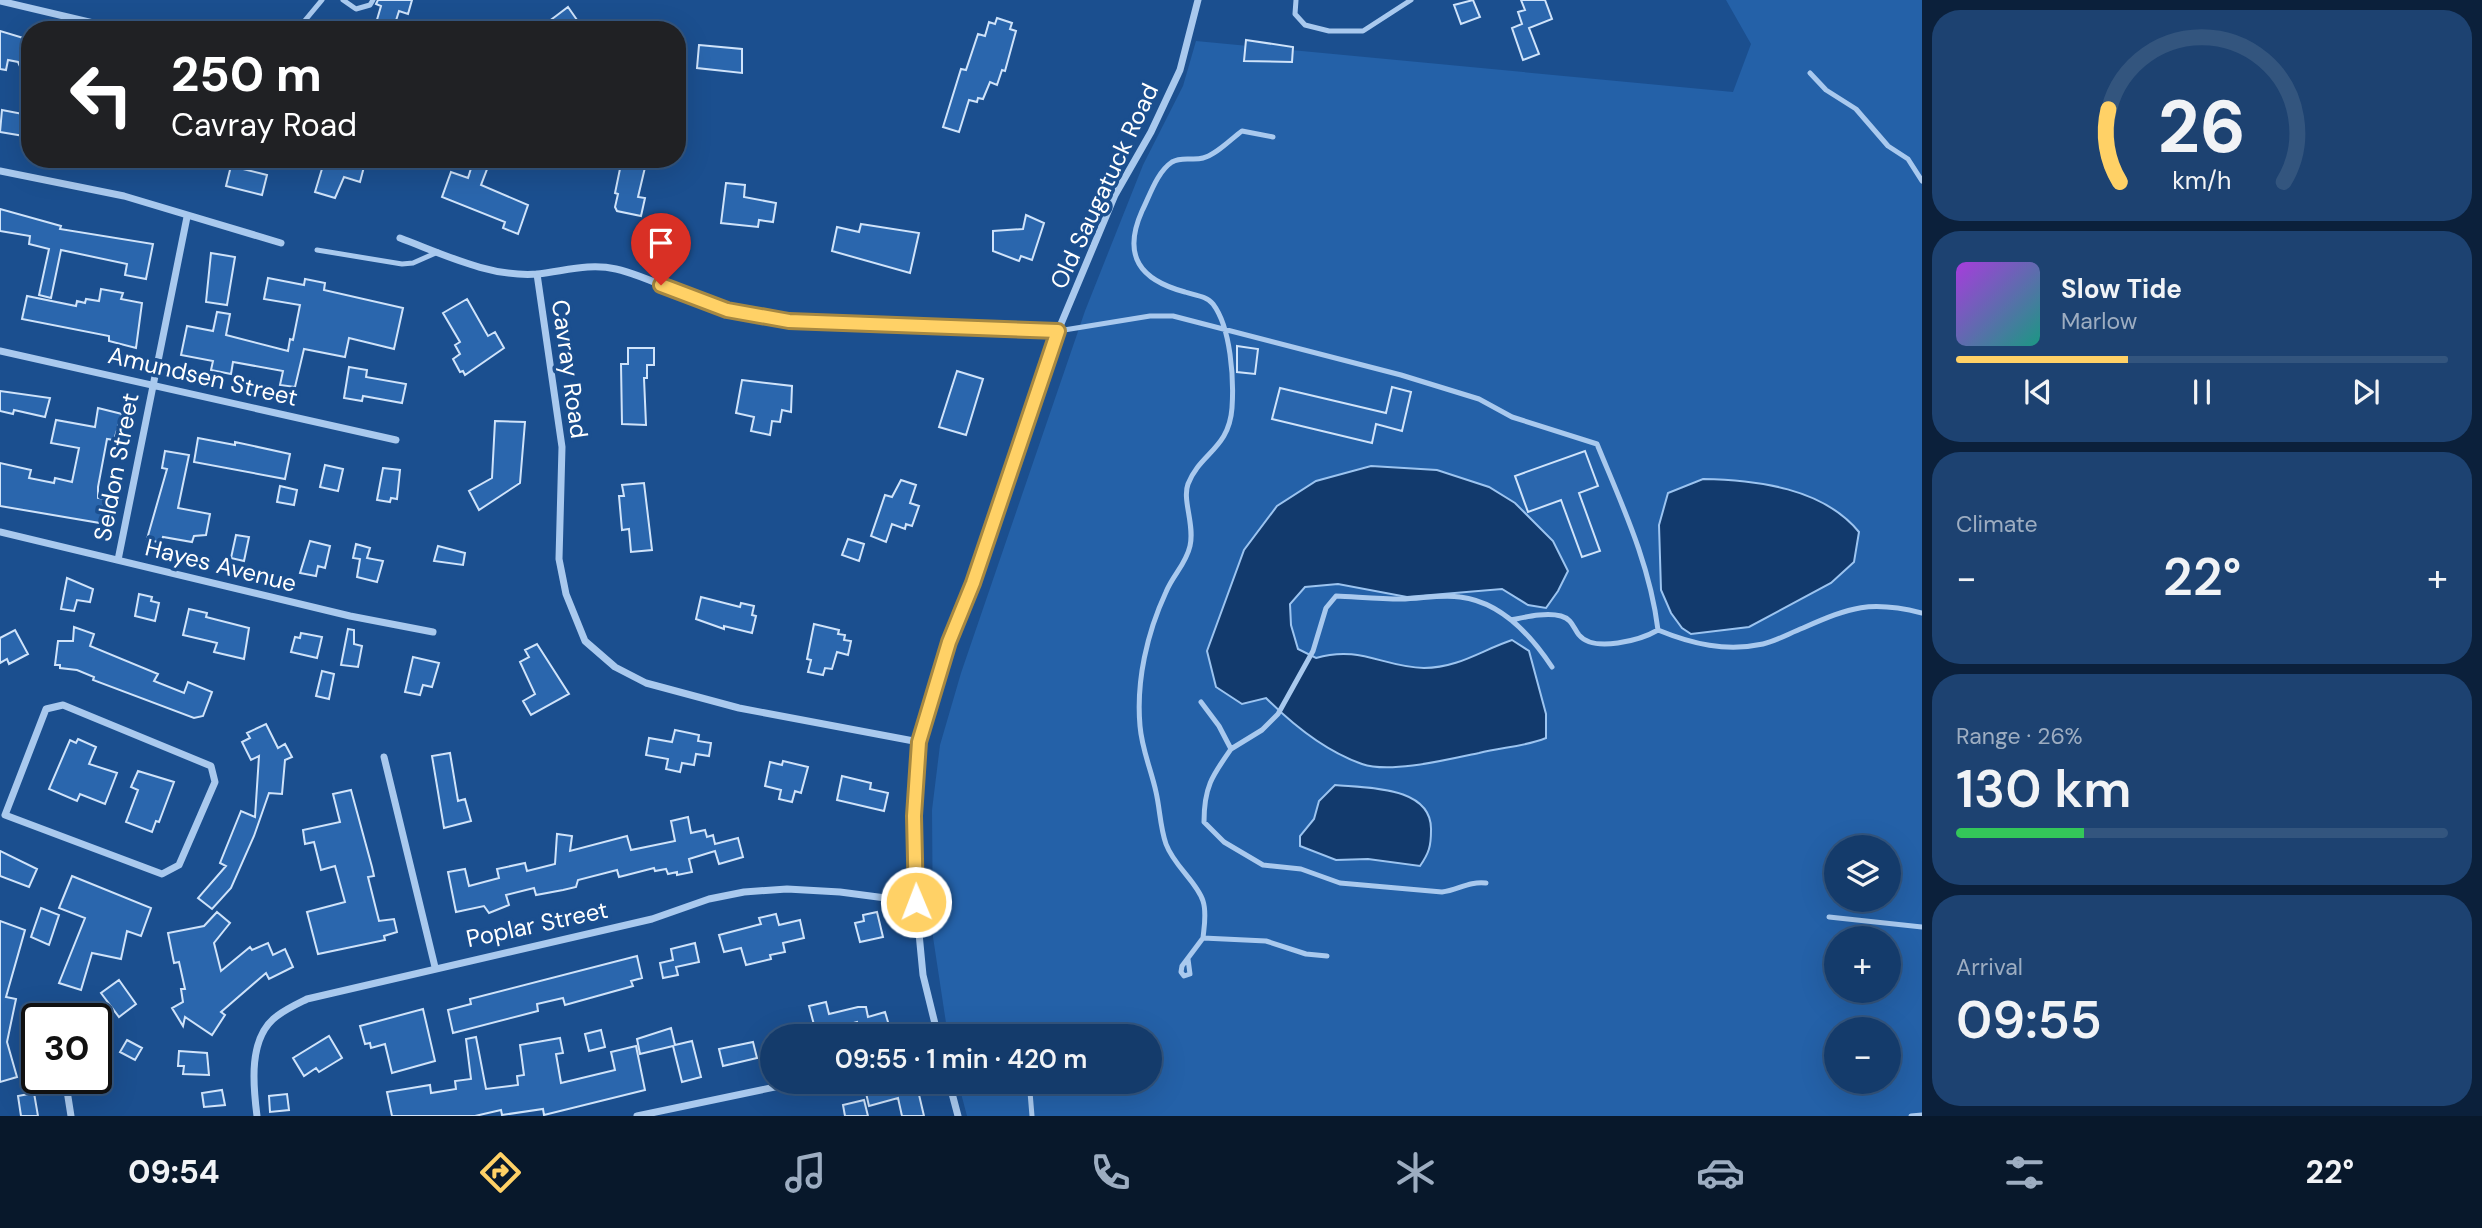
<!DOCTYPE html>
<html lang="en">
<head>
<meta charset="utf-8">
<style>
	:root { --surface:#143b6b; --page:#1d4271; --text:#f1f3f6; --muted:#9dadc1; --line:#33557e; --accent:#ffd166 }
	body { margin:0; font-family:"DM Sans",sans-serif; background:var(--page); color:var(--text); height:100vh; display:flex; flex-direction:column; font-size:26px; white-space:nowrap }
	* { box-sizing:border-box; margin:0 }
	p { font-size:23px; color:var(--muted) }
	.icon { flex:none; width:38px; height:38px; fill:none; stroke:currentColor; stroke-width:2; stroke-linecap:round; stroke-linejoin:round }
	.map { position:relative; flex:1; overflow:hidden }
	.side { display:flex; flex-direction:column; gap:10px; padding:10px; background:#0b203b; width:560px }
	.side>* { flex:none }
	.top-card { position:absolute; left:21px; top:21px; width:665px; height:147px; border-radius:28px; box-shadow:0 7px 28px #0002,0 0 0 2px var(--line); background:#202124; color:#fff; overflow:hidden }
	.tools { position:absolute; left:1824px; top:835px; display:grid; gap:14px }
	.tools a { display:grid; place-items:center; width:77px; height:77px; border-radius:50%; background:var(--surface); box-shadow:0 7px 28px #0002,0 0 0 2px var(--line); font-size:35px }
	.speed { position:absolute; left:21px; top:1003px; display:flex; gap:14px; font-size:35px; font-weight:700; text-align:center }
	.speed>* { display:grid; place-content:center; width:91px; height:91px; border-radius:50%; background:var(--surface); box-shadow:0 7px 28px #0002,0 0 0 2px var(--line); line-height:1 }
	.speed .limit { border:4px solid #111; border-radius:10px; background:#fff; color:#111 }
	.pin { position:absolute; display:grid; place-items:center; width:60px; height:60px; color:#fff; margin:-72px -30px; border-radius:50% 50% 50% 0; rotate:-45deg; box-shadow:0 0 7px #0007 }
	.pin .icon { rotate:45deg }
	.me { position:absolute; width:77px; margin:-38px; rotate:359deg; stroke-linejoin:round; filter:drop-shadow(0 0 5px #0008) }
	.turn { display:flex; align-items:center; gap:24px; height:147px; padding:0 35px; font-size:32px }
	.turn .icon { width:91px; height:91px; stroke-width:2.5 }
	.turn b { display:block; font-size:49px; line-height:60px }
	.big { font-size:52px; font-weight:600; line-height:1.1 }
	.side .widget { flex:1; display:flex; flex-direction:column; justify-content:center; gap:10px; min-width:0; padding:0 24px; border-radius:28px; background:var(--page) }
	.side .dial { align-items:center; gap:0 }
	.dial svg { height:182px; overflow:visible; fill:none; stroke:var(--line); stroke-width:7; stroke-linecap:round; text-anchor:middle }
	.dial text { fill:var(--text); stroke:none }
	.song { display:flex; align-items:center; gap:21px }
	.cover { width:84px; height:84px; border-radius:10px; background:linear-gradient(135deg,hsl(280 70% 55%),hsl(170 70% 35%)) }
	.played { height:7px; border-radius:4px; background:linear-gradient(90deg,var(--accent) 35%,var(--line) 35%) }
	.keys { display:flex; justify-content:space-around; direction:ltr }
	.heat { display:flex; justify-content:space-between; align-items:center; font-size:38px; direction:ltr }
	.charge { height:10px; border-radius:5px; background:linear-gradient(90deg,#34c759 26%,var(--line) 0) }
	.trip { position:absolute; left:760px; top:1024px; width:402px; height:70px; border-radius:35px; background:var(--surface); box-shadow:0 7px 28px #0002,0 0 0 2px var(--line); font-weight:600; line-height:70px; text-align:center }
	.tab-bar { display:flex; height:112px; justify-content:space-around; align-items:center; background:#08182b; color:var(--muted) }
	.tab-bar .icon { width:49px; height:49px }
	.tab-bar .current { color:var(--accent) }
	.tab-bar b { font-size:32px; color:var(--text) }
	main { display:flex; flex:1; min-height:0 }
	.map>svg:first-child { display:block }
	.green { fill:#2461a8; fill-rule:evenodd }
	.water { fill:#123a6d; stroke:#9cc4f0; stroke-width:2 }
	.building { fill:#2a66ad; stroke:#cfe3fa; stroke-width:2 }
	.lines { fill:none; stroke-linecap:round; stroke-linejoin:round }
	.service { stroke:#a9c9ee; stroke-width:5 }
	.minor { stroke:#a9c9ee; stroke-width:7 }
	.route-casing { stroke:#a68842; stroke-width:18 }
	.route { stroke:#ffd166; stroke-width:12 }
	.labels { text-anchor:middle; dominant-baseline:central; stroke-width:7; stroke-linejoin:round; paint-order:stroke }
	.street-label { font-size:24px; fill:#fff; stroke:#1b4f8f }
</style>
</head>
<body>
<main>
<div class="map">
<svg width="1922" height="1116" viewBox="0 0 1922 1116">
	<rect width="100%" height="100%" fill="#1b4f8f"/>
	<path class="green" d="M1726 0H1922V1116H967L958 1082H1150V1036H948L933 937 932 810 940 745 961 673 1085 311 1143 165 1183 86 1196 41 1733 92 1751 44ZM1836 847H1888V900H1836ZM1836 938H1888V990H1836ZM1836 1029H1888V1082H1836Z"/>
	<path class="water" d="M1371 466 1437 470 1489 487 1515 503 1553 541 1568 571 1558 591 1546 608 1528 605 1502 589 1407 597 1338 584 1305 587 1290 604 1291 625 1298 649 1316 658C1360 645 1383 667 1424 668 1458 668 1482 650 1512 640L1529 651 1546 714V738C1524 747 1502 747 1479 753 1450 759 1390 774 1362 764 1327 752 1292 724 1266 698L1242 704 1216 687 1207 651 1244 550 1277 506 1316 481Z
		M1703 479C1757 480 1823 488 1859 532L1854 562 1831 583 1749 627 1691 634 1682 628 1671 613 1661 590 1659 525 1668 493Z
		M1335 785C1367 788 1433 786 1431 831 1431 846 1429 853 1420 866L1368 859 1336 860 1300 846V836L1314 819 1319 801Z"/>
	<path class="building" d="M378 0H412L408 14 399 11 393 30H374L381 6 376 4Z
		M1473 0 1480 17 1461 24 1454 5Z
		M1521 0H1545L1552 19 1529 28 1539 54 1523 60 1512 28 1522 24 1518 12 1525 10Z
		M568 7 584 30H537L556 16Z
		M997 18 1012 23 1010 29 1016 31 1005 71 1002 70 997 85 990 82 983 99 978 98 977 102 969 100 959 132 943 127 961 69 966 70 978 34 985 36 989 22 995 24Z
		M0 31 30 40V88L18 62 8 60 6 70 0 69Z
		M1246 40 1293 47 1292 62 1244 61Z
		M699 45 742 49V73L697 68Z
		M2 110 28 115 24 136 0 132Z
		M325 159H366L360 182 344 177 335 198 315 192Z
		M474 159 489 164 481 185 528 205 518 234 503 228 505 222 442 197 451 172 468 178Z
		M626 159H647L638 197 645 198 641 216 617 211 615 207 618 194 615 193 621 164 625 165Z
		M231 166 267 175 262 195 226 186Z
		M726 183 745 185 744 197 776 203 773 222 759 220 758 227 721 223Z
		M0 209 61 226 60 229 153 244 146 279 125 275 127 264 61 250 51 298 39 295 49 249 29 244 30 236 0 231Z
		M1026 215 1044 223 1032 260 1021 256 1019 261 993 251V231L1023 229Z
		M861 224 919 233 910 273 832 251 837 227 859 232Z
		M211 253 235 257 227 305 206 302Z
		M268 278 304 285 305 279 325 283 324 290 403 308 394 349 349 338 345 357 304 349 295 387 280 385 283 371 233 362 231 374 211 370 213 361 181 355 187 326 213 331 217 312 230 314 226 335 288 351 290 339 293 340 300 305 264 299Z
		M101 289 123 293 121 299 142 303 136 348 109 341V336L22 319 27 296 76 306 77 301 85 303 86 299 99 301Z
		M467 299 488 336 495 332 504 348 465 375 463 371 460 372 453 359 460 354 455 345 460 342 443 313Z
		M1237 346 1258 349 1255 374 1237 372Z
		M628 348H654V365H647V378H644L646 425 622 424 621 364H628Z
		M349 367 367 370 366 377 406 384 402 403 363 396 362 401 344 398Z
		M957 371 983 379 966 435 939 427Z
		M742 380 792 386 791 412 782 410 780 422 772 421 770 435 751 431 754 417 736 413Z
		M1392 387 1411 392 1402 431 1376 424 1372 443 1272 419 1280 388 1386 413Z
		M0 391 50 398 45 417 14 410 13 414 0 411Z
		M98 408 122 414 114 440 107 439 98 487V498L105 499 100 523 0 506V463L31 470 29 478 54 483 55 478 72 482 79 448 51 443 56 420 95 427Z
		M495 421 525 422 520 483 479 510 469 491 492 478Z
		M198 438 235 445V442L290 454 285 479 194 462Z
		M165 451 189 455 178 508 210 514 206 535 194 536 192 542 163 537 161 543 147 539 167 469 162 468Z
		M1585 451 1598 486 1579 493 1600 551 1582 557 1561 500 1528 512 1515 476Z
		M325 465 343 469 338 491 320 487Z
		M383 468 400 470 397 499 391 498 390 502 377 500Z
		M901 480 916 485 910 503 919 506 912 526 906 524 905 529 892 524 886 542 871 536 885 495 892 497Z
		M644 483 652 550 631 552 629 529 622 530 619 496H624L622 485Z
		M280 486 297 490 294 505 277 502Z
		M236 535 249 537 244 561 231 558Z
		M848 539 864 544 859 561 842 555Z
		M310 541 330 546 325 568 318 566 316 576 300 573Z
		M356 544 370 548 367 558 383 561 377 582 357 577 360 559 353 558Z
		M438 546 465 553 463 565 434 561Z
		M67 578 93 589 90 602 77 600 74 611 61 609Z
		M139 594 152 597 151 601 159 603 155 621 135 616Z
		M701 597 740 607 741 603 754 606 752 615 756 616 752 633 724 626V629L696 619Z
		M189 609 207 613 206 617 249 628 244 659 214 652 217 643 183 635Z
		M814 624 839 630 838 634 845 635 844 640 851 641 848 655 837 652 832 669 825 668 823 675 808 672 811 660 807 659Z
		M74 627 94 634 90 646 158 674 154 681 184 693 188 682 212 692 203 716 194 718 93 680 94 677 77 670 60 668V665H55L58 641H73Z
		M348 629 354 630V644L362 646 358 667 341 665Z
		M15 630 28 654 9 664 7 659 0 663V638Z
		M301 633 322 637 317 658 291 652 295 637 300 638Z
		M537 644 569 694 531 715 523 701 535 694 520 662 529 657 525 650Z
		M413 657 439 663 432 687 423 685 420 695 405 692Z
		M322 671 334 674 329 699 316 696Z
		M266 724 278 748 285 744 292 757 285 760 282 794 269 793 254 836 231 888 212 909 198 898 226 866 220 863 241 811 255 817 259 756 251 760 242 742 250 738 247 733Z
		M675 730 699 735 698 741 711 743 709 756 696 754 694 765 682 763 680 772 666 769 668 759 646 755 649 738 672 742Z
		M78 739 96 747 89 764 117 773 105 804 80 794 77 801 49 789 70 740 76 743Z
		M450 753 458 801 465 799 471 821 444 828 432 756Z
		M783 761 808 767 801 793 795 791 792 802 779 799 781 790 765 786 770 762 782 765Z
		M138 771 174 782 159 822 156 821 152 832 126 822 138 790 131 787Z
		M842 776 871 783 870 789 888 793 884 811 837 800Z
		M351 790 372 867 374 876 368 877 379 921 394 919 397 932 384 936 385 940 318 954 307 912 345 902 335 866 321 870 314 842 305 844 303 830 340 822 333 794Z
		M688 817 691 833 705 830 707 837 713 835 715 844 738 838 743 857 719 864 715 851 689 859 692 872 677 875V872L668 874 666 869 655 871 654 868 619 877 617 870 578 880 576 887 563 890 536 895 534 888 506 895 509 905 489 913 484 906 456 912 448 872 465 869 469 886 499 878 497 869 525 863 527 871 555 864 557 834 572 836 570 851 627 836 631 850 675 841 671 821Z
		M0 851 37 869 29 887 0 876Z
		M72 876 151 908 141 936 127 931 121 959 92 953 81 990 59 983 85 918 59 908Z
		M41 908 59 915 49 945 31 937Z
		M217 912 230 923 214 943 221 971 250 947 252 950 268 943 273 955 285 949 293 967 269 979 266 973 221 1012 225 1015 212 1035 185 1017 183 1026 172 1008 183 1002 181 989H185L179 962 174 963 168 933 204 926Z
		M877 912 883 937 860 942 855 923 864 921 863 915Z
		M776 914 779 925 800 920 804 938 783 943 785 952 770 955 771 959 746 965 741 948 724 952 719 935 761 924 759 918Z
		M0 921 25 930 6 997 16 999 7 1042 17 1077 0 1082Z
		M695 943 699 962 676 967 678 975 663 978 660 963 673 960 671 949Z
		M637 956 642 978 631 981 633 986 565 1005 563 998 537 1004 538 1011 453 1033 448 1010 471 1004 470 999Z
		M119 980 136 1004 119 1017 101 993Z
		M826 1002 829 1014 858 1007H866L868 1017 885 1012 891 1032 861 1036 857 1022 833 1029 834 1036H817L809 1006Z
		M423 1009 435 1061 392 1073 385 1044 371 1048 370 1043 365 1044 360 1026Z
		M671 1028 675 1045 692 1041 701 1077 682 1082 673 1046 640 1054 637 1039Z
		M601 1030 605 1047 589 1051 585 1034Z
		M329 1036 342 1058 319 1072 316 1068 304 1076 293 1058Z
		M476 1037 486 1089 518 1085 517 1076 524 1075 520 1045 560 1038 563 1053 556 1054 561 1083 615 1070 611 1052 636 1046 645 1090 544 1115 543 1109 502 1115 501 1110 475 1116H392L387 1092 430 1085 431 1093 456 1089 455 1081 471 1079 466 1039Z
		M127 1040 142 1048 135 1060 120 1052Z
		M753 1042 757 1058 723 1066 719 1049Z
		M179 1051 207 1053 209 1075 183 1074 184 1066H178Z
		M914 1082H916L924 1116H902L898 1098 869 1106 866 1093Z
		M222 1090 225 1105 204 1107 202 1093Z
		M34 1093 38 1116H21L18 1096Z
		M287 1094 289 1110 270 1112 269 1096Z
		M864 1100 868 1116H845L843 1105Z"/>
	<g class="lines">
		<path class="service" d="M343 0 356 9 370 5 373 0
			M1296 0 1295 14 1305 25 1329 31H1363L1411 0
			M297 30 322 0
			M1810 73 1826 90 1856 109 1888 146 1908 159 1922 181
			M317 250 402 264 413 263 438 252
			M1058 331 1150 316H1173L1401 375 1479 399 1512 417 1597 444C1622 505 1650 564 1658 630 1641 640 1594 653 1579 635 1573 627 1572 619 1561 616 1546 612 1526 617 1511 620
			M1658 630C1692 644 1726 652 1763 644 1776 641 1790 633 1803 628 1851 607 1870 600 1922 613
			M1201 702 1219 726 1231 749C1212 776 1204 787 1204 822L1224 842 1263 865 1301 869 1340 883 1442 892C1458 890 1469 881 1486 883
			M1231 749 1262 730 1278 714 1313 651 1326 608 1336 596C1358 597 1379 599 1401 599 1420 599 1441 594 1460 597 1501 602 1531 635 1552 667
			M1829 917 1922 927
			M1203 938C1204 927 1207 913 1203 901 1197 882 1174 866 1166 844 1160 827 1160 809 1156 792 1151 769 1142 750 1140 726 1136 681 1147 633 1166 592 1173 575 1186 564 1190 546 1195 525 1182 500 1188 484 1200 453 1229 449 1232 408 1234 379 1231 328 1213 304 1207 296 1194 295 1185 292 1140 280 1122 256 1142 211 1150 195 1157 172 1172 162 1182 156 1193 161 1203 158 1216 155 1231 139 1242 131L1273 137
			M1188 959 1190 974 1184 976 1181 972 1182 966 1203 938 1266 941 1306 954 1327 956
			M1030 1092 1032 1116
			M1911 1116 1922 1115"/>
		<path class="minor" d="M0 1 123 30
			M0 171 124 196 281 243
			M400 238C443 254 491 278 538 274 565 271 589 263 616 269 655 278 691 302 730 311 837 333 949 328 1058 331
			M537 274 562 447 559 559 566 594 585 641 615 667 646 683 739 708 919 742
			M0 351 396 440
			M0 532 350 616 433 632
			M118 560 187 217
			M63 705 211 766 215 782 179 865 162 874 5 815 46 709Z
			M384 757 435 967
			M938 1036 923 975 916 902 914 816 919 742 949 642 973 584 1058 331 1115 195 1151 132 1180 70 1198 0
			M65 1078 71 1116
			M949 1082 958 1116
			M257 1116C253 1085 248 1037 277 1016 286 1009 297 1004 307 999L652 919 709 899 744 892 787 889 840 892 916 902
			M637 1116 799 1082"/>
	</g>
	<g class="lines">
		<defs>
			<path id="route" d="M661 285 727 310 789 321 1058 331 973 583 949 642 919 742 914 816 916 902"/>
		</defs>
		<use href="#route" class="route-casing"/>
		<use href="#route" class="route"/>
	</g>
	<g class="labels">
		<g class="street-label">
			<text transform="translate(1104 186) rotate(-65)">Old Saugatuck Road</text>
			<text transform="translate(570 369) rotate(82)">Cavray Road</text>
			<text transform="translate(203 376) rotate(13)">Amundsen Street</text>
			<text transform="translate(116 467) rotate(-79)">Seldon Street</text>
			<text transform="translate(221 565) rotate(14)">Hayes Avenue</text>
			<text transform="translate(537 924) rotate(-12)">Poplar Street</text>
		</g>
	</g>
</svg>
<div class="tools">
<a><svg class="icon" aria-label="layers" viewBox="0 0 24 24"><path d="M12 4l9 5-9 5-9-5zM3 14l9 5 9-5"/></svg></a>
<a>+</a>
<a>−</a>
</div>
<div class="speed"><div class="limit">30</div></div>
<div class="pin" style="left:661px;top:285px;background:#d93025"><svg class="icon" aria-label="arrive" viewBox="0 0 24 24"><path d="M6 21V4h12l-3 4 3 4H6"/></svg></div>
<svg class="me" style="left:916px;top:902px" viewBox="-20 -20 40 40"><circle r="17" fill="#ffd166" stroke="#fff" stroke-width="3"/><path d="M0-11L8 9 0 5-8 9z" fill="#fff"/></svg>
<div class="trip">09:55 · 1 min · 420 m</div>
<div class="top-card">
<div class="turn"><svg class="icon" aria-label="left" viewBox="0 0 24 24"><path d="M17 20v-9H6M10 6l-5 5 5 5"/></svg><div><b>250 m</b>Cavray Road</div></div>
</div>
</div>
<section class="side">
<div class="widget dial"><svg viewBox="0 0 100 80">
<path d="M14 69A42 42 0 1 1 86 69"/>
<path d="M14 69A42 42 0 0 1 9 37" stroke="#ffd166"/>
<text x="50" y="56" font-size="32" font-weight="700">26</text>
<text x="50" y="72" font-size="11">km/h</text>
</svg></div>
<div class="widget">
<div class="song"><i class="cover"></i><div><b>Slow Tide</b><p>Marlow</p></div></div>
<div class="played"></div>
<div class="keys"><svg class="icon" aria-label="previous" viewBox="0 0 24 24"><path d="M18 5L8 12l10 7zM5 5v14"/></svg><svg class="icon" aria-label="pause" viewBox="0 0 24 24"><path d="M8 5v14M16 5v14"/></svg><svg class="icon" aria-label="next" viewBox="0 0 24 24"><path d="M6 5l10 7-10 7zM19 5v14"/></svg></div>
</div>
<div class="widget"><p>Climate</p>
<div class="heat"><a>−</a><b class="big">22°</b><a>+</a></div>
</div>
<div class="widget"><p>Range · 26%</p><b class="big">130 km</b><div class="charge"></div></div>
<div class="widget"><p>Arrival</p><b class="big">09:55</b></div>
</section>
</main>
<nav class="tab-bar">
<b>09:54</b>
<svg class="icon current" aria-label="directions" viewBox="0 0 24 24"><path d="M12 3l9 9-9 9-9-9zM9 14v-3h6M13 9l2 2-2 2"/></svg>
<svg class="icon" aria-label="music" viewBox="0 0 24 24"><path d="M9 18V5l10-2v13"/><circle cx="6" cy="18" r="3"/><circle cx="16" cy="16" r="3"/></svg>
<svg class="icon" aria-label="phone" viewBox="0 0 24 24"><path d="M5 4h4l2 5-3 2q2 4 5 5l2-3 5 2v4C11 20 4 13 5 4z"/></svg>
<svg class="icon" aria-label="climate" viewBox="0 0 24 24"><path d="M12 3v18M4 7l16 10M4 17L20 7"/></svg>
<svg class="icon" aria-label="car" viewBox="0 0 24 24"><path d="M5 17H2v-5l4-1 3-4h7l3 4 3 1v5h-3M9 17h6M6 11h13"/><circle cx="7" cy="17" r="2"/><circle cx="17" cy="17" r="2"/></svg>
<svg class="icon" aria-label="filters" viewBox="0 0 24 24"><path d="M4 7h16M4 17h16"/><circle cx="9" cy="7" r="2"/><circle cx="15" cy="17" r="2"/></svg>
<b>22°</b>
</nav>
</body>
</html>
